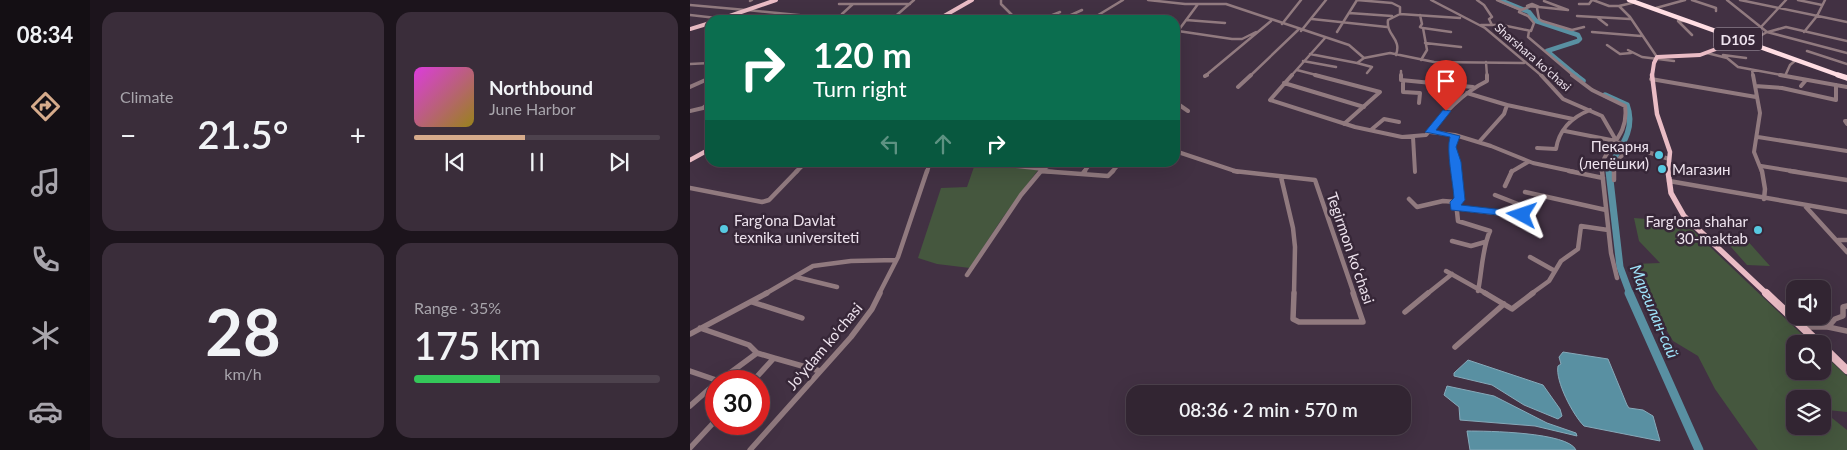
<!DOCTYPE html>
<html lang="en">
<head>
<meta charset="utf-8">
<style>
	:root { --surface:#322532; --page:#3a2d3a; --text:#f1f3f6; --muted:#a8a5ac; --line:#4d424d; --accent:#d6ab8b }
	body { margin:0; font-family:Lato,sans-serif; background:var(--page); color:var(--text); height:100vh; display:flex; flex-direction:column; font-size:19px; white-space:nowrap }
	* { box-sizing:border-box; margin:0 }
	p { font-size:16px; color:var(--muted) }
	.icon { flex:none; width:28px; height:28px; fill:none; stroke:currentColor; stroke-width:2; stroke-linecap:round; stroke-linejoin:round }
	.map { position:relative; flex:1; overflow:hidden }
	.drawer { display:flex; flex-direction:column; gap:12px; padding:12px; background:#1c141c; width:600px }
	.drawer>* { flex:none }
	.hud { position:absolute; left:15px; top:15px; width:475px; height:152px; border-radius:15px; box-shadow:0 5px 20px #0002,0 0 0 1px var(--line); background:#0b6e4f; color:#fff; overflow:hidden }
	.buttons { position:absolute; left:1096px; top:280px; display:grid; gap:10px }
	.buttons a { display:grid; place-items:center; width:45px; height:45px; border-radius:10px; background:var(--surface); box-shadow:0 5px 20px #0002,0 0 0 1px var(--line); font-size:25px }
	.speed { position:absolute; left:15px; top:370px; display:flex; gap:10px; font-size:25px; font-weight:700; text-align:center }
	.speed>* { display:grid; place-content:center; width:65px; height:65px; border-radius:50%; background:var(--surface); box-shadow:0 5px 20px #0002,0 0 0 1px var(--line); line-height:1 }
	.speed .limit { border:8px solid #d22; background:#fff; color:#111 }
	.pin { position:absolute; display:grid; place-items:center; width:42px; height:42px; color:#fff; margin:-51px -21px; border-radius:50% 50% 50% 0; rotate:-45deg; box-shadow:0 0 5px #0007 }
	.pin .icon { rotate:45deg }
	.me { position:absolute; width:55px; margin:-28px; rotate:275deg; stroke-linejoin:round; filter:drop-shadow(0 0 4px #0008) }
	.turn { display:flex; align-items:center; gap:18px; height:105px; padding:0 25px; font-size:22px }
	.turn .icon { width:65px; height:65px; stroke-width:2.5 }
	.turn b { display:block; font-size:35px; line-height:42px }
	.lanes { display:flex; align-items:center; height:48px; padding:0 25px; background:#0003; justify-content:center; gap:25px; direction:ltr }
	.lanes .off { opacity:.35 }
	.big { font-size:38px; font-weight:600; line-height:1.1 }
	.drawer .card { flex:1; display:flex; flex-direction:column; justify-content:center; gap:8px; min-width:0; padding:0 18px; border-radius:15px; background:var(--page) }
	.drawer .dial { align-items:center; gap:0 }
	.dial b { font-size:65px; line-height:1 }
	.song { display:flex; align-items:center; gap:15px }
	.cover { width:60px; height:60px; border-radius:8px; background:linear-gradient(135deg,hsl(300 70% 55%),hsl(50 70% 35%)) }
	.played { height:5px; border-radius:2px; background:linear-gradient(90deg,var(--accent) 45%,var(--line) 45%) }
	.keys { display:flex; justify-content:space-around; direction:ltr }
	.heat { display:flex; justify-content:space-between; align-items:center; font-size:28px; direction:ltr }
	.charge { height:8px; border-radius:4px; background:linear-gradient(90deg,#34c759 35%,var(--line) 0) }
	.drawer .tiles { flex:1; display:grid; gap:12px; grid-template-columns:repeat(2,1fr) }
	.trip { position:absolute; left:436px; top:385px; width:285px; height:50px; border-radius:15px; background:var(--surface); box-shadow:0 5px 20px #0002,0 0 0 1px var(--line); font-weight:600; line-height:50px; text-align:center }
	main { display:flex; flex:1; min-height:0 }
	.tabs { display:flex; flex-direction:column; width:90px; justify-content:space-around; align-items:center; background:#140f14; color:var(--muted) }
	.tabs .icon { width:35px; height:35px }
	.tabs .selected { color:var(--accent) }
	.tabs b { font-size:22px; color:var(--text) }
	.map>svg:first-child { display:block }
	.green { fill:#45573e; fill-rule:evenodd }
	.water { fill:#5990a2; stroke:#86a9b9 }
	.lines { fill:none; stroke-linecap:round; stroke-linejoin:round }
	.river-far3 { stroke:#5990a2; stroke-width:4.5 }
	.river-far2 { stroke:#5990a2; stroke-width:5.5 }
	.river-far1 { stroke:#5990a2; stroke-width:7 }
	.river { stroke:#5990a2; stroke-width:9 }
	.minor-far3 { stroke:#917a7f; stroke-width:2.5 }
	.minor-far2 { stroke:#917a7f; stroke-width:4 }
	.minor-far1 { stroke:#917a7f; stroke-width:4.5 }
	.minor { stroke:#917a7f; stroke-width:5.5 }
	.major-far3 { stroke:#eabcc5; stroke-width:4 }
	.major-far2 { stroke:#eabcc5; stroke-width:4.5 }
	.major-far1 { stroke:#eabcc5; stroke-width:5.5 }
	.major { stroke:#eabcc5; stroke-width:8 }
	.highway-far1 { stroke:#ffdde3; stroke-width:4.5 }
	.highway { stroke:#ffdde3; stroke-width:5.5 }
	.route { fill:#1a73e8; stroke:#114b97 }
	.poi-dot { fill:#57c9e1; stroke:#372738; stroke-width:2 }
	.labels { text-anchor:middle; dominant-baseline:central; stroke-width:5; stroke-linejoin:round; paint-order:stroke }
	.far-street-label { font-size:12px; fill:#eee3ee; stroke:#372738 }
	.shield { fill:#372738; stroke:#b7abb7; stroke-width:1 }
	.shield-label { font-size:14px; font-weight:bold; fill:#eee3ee }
	.poi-label { font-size:15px; fill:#eee3ee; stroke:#372738; text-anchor:end }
	.street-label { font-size:15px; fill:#eee3ee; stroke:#372738 }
	.water-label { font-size:16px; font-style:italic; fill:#9fe3fa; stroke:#372738 }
</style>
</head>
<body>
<main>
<nav class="tabs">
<b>08:34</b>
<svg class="icon selected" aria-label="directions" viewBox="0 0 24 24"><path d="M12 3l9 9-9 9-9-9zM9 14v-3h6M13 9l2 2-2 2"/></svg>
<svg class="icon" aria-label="music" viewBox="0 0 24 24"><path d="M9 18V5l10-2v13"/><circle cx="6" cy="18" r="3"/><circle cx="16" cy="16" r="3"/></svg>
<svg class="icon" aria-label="phone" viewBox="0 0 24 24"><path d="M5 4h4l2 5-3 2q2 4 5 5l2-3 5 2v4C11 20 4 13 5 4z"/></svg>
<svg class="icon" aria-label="climate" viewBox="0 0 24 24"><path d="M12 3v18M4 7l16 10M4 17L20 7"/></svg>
<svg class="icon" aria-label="car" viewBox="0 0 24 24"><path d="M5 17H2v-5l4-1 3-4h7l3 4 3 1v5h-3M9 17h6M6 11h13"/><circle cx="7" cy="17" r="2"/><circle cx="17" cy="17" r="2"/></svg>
</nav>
<section class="drawer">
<div class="tiles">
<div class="card"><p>Climate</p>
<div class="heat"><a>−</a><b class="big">21.5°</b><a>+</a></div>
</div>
<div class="card">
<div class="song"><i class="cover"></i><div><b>Northbound</b><p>June Harbor</p></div></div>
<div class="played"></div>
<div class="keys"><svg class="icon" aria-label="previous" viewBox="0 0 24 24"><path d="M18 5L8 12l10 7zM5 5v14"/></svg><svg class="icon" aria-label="pause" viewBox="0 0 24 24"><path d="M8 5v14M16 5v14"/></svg><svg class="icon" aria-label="next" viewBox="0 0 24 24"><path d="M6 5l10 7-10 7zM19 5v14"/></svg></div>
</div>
<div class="card dial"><b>28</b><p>km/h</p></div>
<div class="card"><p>Range · 35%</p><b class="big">175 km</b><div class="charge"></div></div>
</div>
</section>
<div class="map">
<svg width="1157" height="450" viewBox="0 0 1157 450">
	<rect width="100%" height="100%" fill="#423143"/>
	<path class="green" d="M285 164 348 170 311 220 280 268 247 264 228 258 251 188 277 187Z
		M944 218 994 222 1122 344H1105V371H1132L1133 354 1157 376V412L1137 410V414L1157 430V450H1068L1025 389 1008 356 983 341 961 304 944 264 970 263 949 241ZM1105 399H1132V426H1105Z
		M1033 238H1055L1080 266 1057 265Z"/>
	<path class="water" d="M873 352 918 359 937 405 939 408 953 410 963 416 970 441 894 426C883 415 865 381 868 366L871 364 869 357Z
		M778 360 853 385 870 409 872 416 868 419 834 405 802 385 764 376V373Z
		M757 386 804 396 857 423 886 433 887 436 845 426 770 420 769 407 754 395Z
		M777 431C797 431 878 432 886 450H780Z"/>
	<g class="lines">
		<path class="river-far3" d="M810 0 839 12 846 21 888 35 890 39 888 41 857 51 887 76"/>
		<path class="river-far2" d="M885 75 893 81
			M915 95 937 105C946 129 931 147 919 167L920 172"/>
		<path class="river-far1" d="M919 171 930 267 940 294"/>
		<path class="river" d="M939 293 1009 450"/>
		<path class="minor-far3" d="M311 0V4L327 20
			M458 0 495 4H536L659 45 674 58
			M667 0 702 3 710 7V14
			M741 0 795 28 852 76
			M787 0 794 5 802 17 799 19 802 25
			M807 0 831 10 839 7
			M903 0 919 6H929
			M1002 0 1026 8V11
			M1037 0 1077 32 1065 39
			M1050 0 1157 22
			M1108 0 1132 5
			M60 1 62 0
			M946 2 929 6 940 17 967 57
			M149 4H220
			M508 4 488 31 542 39H552L566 32
			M842 4 849 7 837 6Z
			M889 4H899L902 0
			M0 5 56 10
			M849 7 878 10 854 1
			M847 8 849 19 852 21 882 30 894 27
			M966 8 995 0
			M57 10 139 18
			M659 13 702 16
			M0 15 44 20
			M730 15 732 24 730 27 733 28 737 50 731 60
			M887 16 940 19
			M908 18 917 25
			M622 19 697 27
			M151 20 152 14 163 4
			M201 20 224 0
			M350 20 370 12
			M370 20 392 10
			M400 20 433 0
			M428 20 434 17
			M496 20 535 23
			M996 21H988L1002 35
			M592 24 611 0
			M791 25H812L841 31 844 23 838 16 829 12 831 10
			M1071 27 1096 0
			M733 28 761 32
			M611 31 636 0
			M839 31 838 37 884 76
			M647 32 667 0
			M902 32 951 36
			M1077 32 1157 53
			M1078 32 1096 27 1157 41
			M1114 32 1127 16 1135 0
			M735 43 771 47
			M917 45 930 54 941 53
			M938 50 952 57 984 61
			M1117 51 1157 64
			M1017 53 1037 58 1048 67 1097 76
			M620 54 667 63 674 58 700 53 744 62 834 63
			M706 55C712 38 696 36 698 20L710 14 770 18
			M1033 55 1056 58
			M613 61 646 67
			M796 62 797 76
			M667 63 682 67 677 73
			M0 64 20 63
			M607 70 630 76
			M1062 70 1063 76
			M711 71V76
			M515 76 581 21
			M560 76 608 30
			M601 76 635 38
			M1095 76 1100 65 1106 60"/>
		<path class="minor-far2" d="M602 75 580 100 665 127 712 137 736 135C754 114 772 93 797 81V75
			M625 75 690 92 654 124
			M711 75V80L783 87
			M851 75 873 99 912 116 927 142
			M882 75 902 90 935 106C940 140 909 149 912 172
			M1063 75 1070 113 1064 152 1072 172
			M1090 75 1157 87
			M515 76 517 75
			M961 79 1066 97
			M713 80V92L730 93 729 103
			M594 83 674 107
			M1065 86 1092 88 1146 100V85
			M1111 86 1116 80
			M0 87 20 78
			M548 87 561 75
			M777 93 817 105 883 119
			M20 102 13 108 20 107
			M485 102 498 111
			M0 111 13 108
			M1157 121H1155L1157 124
			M682 129 694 119 709 122
			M875 131 926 141
			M740 132 765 135 801 146 843 163 885 172
			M765 135 762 147 767 172
			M723 137 725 172
			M1068 137 1157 151
			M789 142 814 114 817 105
			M927 142 979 159
			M847 148 866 149C869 130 882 117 900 110
			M485 151 548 172
			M172 162H216
			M292 162 353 169 350 172
			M1071 166 1108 172
			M353 169 365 162
			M351 171 365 172
			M106 172 116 162
			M237 172 240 162
			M394 172 401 162
			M422 172 428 165
			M821 172 838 162
			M924 172V165L940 146"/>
		<path class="minor-far1" d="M351 171 418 176 423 171
			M544 171 625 180 664 294
			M767 171 770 200 766 202 768 221 800 231C792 248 792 272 788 291
			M879 171 913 178
			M912 171 921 253 927 278
			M924 171V180
			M1072 171 1075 189 1074 199
			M1100 171 1157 180
			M393 173 395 171
			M591 177 603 228 605 247 604 294
			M979 181 1157 212
			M815 186 822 171
			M0 188 72 202 79 200 107 171
			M835 192 916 210
			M805 195 833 206
			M719 199 727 207 753 201 766 202
			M1116 207 1157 252
			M765 208 831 216 833 206 851 196
			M1148 240H1157
			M762 241 781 246 795 242
			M840 257 865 271
			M756 271 797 294
			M277 275 331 195 351 171
			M106 277 147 287
			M75 294 123 266 161 261 206 260
			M189 294 208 257 237 171
			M737 294 762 274
			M841 294 859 281 871 261 888 249 891 226 918 230"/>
		<path class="minor" d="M604 293 603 319 609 322H673L663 293
			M795 293 822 309 843 293
			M62 302 112 318
			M715 312 738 293
			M1114 327H1138L1157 331
			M1138 327 1145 319 1153 316V307L1157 306
			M10 328 59 345 67 353 29 381
			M0 334 77 293
			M765 347 814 304
			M84 358 130 371
			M0 371 29 381
			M63 381 84 358 67 353
			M0 406 26 383
			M0 448 26 420
			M60 450 161 337 182 309 190 293"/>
		<path class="major-far3" d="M28 20 86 0
			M247 20 282 0
			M0 29 20 23
			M962 76 964 63 967 57 1010 55 1050 40"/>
		<path class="major-far2" d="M962 75 967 114 980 152 978 172
			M0 160 20 149"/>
		<path class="major-far1" d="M978 171 981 193 994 216 1077 294"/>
		<path class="major" d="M1076 293 1130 344
			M1132 346 1157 370"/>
		<path class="highway-far1" d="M939 0 1151 76"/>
		<path class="highway" d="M1148 75 1157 78"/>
	</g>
	<path class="route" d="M753 110 761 111 746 130 770 136 766 147 771 162 775 200 771 205 832 212 837 215 836 218 761 210 760 202 764 198C763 182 756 151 760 137L735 132Z"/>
	<g class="poi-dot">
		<circle cx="969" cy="155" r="5"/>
		<circle cx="972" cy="169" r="5"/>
		<circle cx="34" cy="229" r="5"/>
		<circle cx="1068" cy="230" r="5"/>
	</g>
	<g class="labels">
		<g class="far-street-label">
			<text transform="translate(843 57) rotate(41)">Sharshara koʻchasi</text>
		</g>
		<rect class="shield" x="1024" y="27.5" width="48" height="23" rx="4"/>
		<g class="shield-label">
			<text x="1048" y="39">D105</text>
		</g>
		<g class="poi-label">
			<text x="959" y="146">Пекарня<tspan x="959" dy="17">(лепёшки)</tspan></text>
			<text x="982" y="169" text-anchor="start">Магазин</text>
			<text x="44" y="220" text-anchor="start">Farg'ona Davlat<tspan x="44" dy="17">texnika universiteti</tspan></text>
			<text x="1058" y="221">Farg'ona shahar<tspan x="1058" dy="17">30-maktab</tspan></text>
		</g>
		<g class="street-label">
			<text transform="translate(661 248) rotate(71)">Tegirmon koʻchasi</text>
			<text transform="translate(134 346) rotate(-50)">Jo'ydam ko'chasi</text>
		</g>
		<g class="water-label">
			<text transform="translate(965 311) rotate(67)">Маргилан-сай</text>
		</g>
	</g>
</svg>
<div class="buttons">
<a><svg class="icon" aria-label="sound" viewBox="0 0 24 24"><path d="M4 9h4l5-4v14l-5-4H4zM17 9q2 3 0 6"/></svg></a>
<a><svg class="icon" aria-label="search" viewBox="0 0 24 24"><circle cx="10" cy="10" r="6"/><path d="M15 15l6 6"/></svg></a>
<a><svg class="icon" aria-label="layers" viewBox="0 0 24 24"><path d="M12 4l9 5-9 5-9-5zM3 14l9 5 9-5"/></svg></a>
</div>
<div class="speed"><div class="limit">30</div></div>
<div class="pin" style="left:756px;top:111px;background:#d93025"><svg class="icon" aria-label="arrive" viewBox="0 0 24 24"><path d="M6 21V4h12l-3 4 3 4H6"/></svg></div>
<svg class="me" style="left:832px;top:215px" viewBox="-20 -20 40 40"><path d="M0-17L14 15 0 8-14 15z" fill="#1a73e8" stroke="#fff" stroke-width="4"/></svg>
<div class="trip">08:36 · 2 min · 570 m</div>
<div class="hud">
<div class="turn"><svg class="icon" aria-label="right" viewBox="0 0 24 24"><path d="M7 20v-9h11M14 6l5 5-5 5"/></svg><div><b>120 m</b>Turn right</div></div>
<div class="lanes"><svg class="icon off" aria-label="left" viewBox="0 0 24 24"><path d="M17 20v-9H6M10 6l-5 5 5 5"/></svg><svg class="icon off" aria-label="ahead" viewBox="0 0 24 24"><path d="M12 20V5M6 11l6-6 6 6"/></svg><svg class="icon" aria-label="right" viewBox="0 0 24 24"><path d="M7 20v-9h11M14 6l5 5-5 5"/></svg></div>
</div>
</div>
</main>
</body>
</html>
